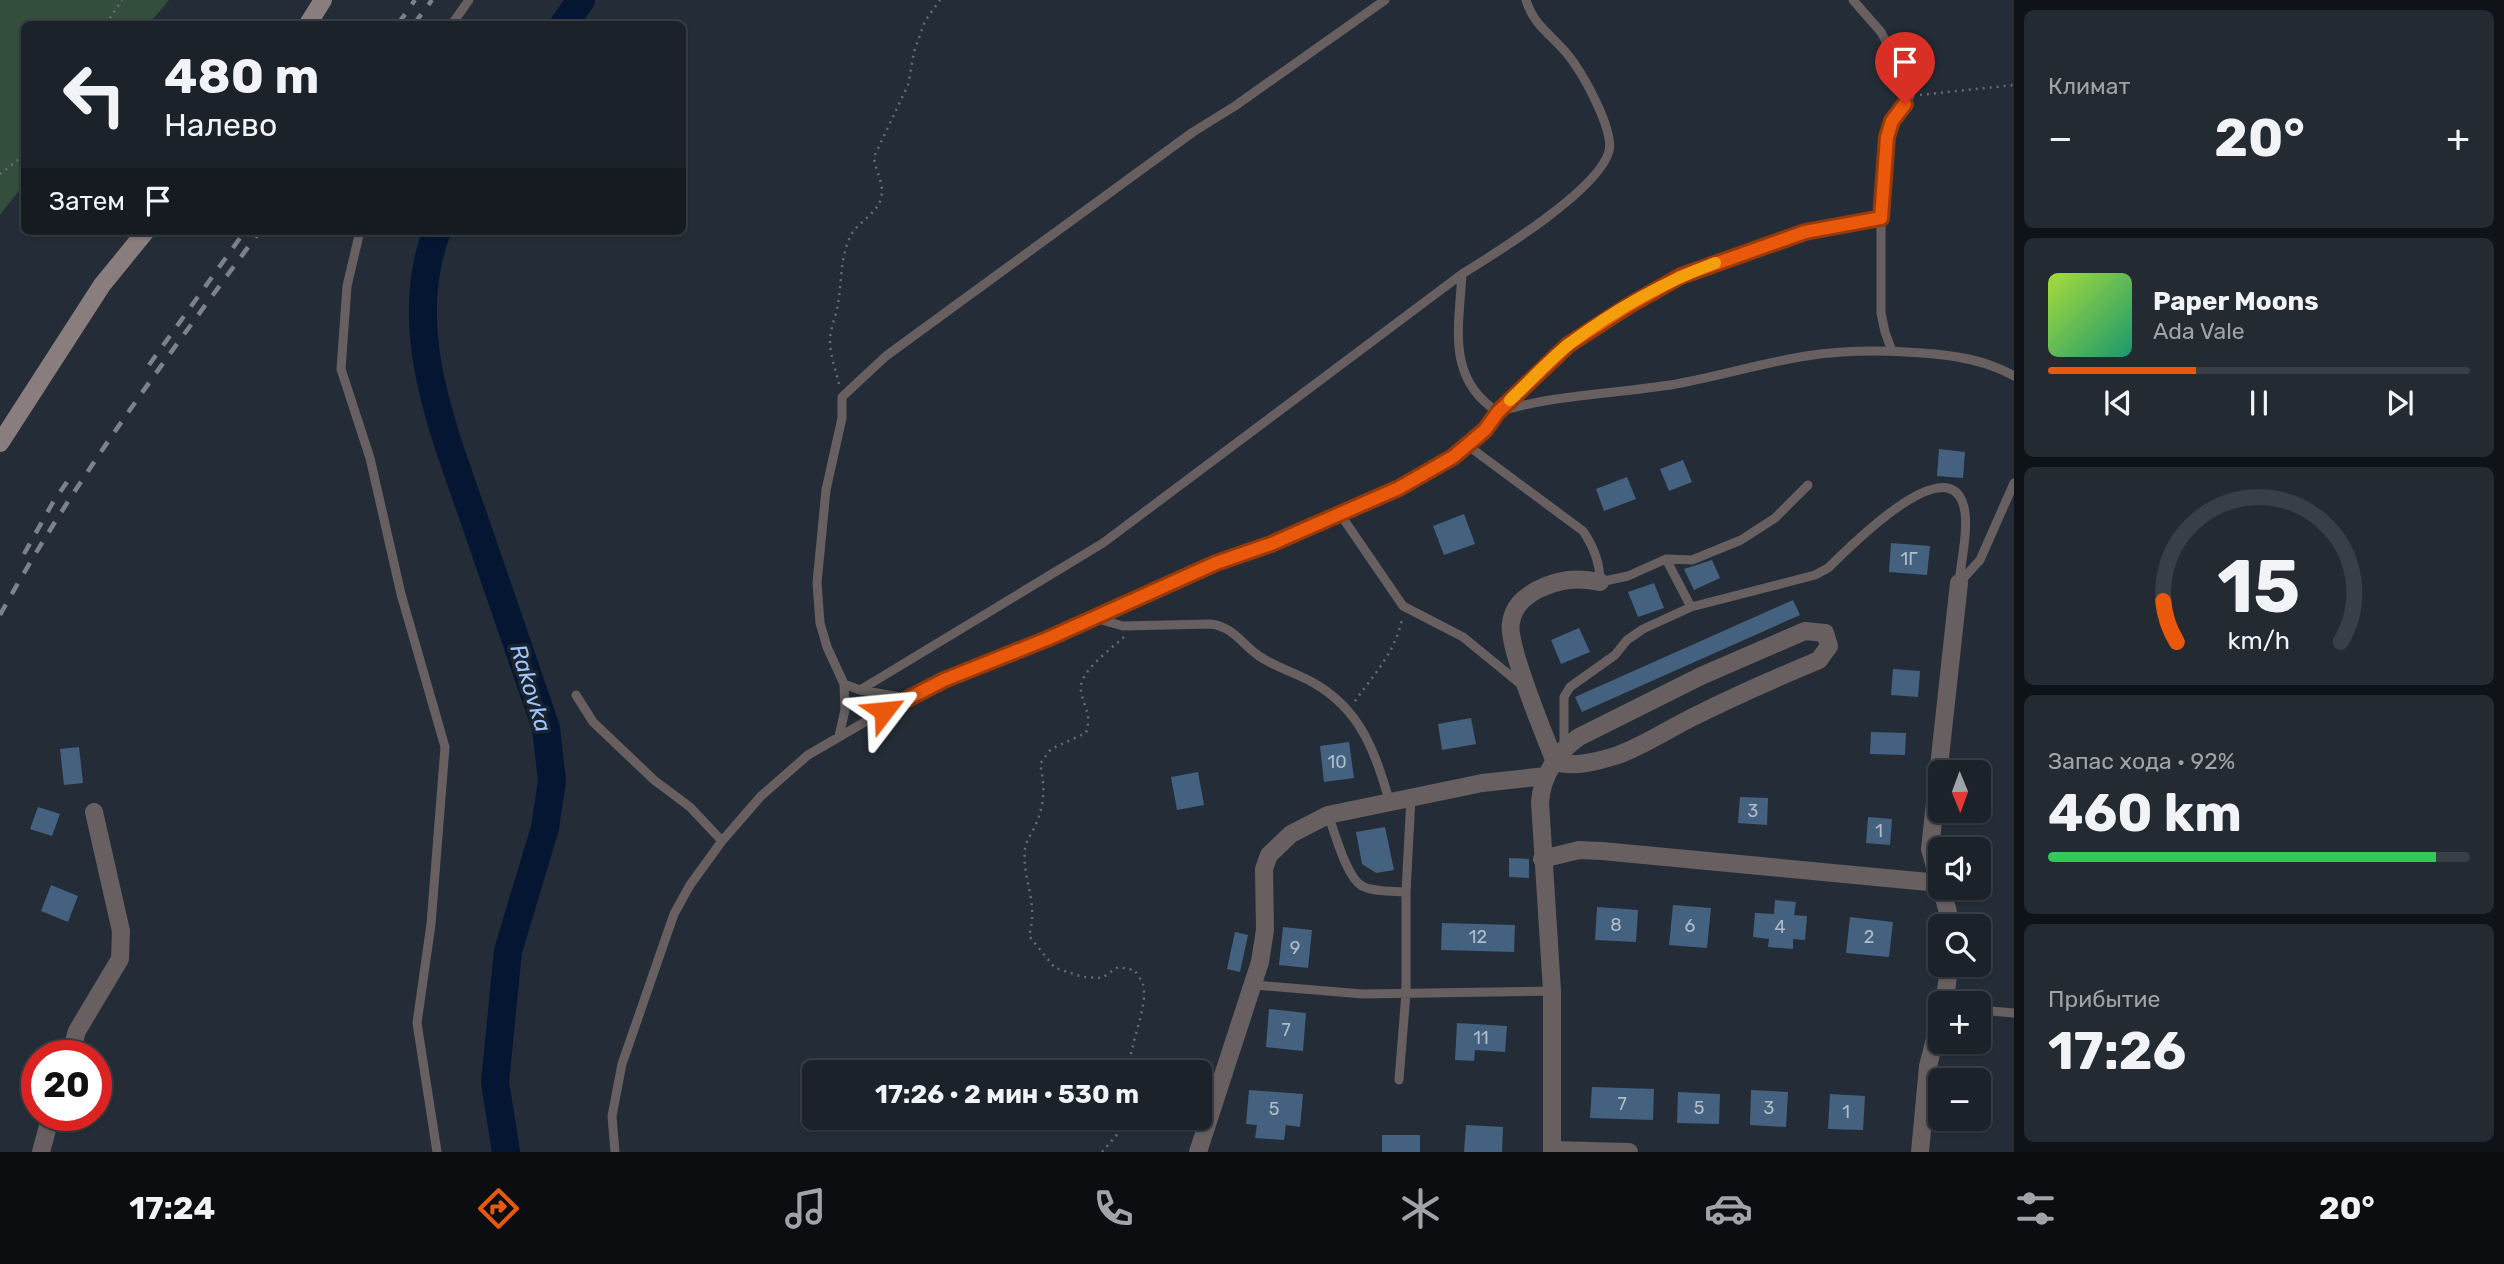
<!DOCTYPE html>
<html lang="ru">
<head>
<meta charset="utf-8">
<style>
	:root { --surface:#1b2229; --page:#242a31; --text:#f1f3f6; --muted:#a0a4a8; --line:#393f46; --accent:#ea580c }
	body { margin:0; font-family:Rubik,sans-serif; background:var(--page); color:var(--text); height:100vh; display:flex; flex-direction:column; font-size:26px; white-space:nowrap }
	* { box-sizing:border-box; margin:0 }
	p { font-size:23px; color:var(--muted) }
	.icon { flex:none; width:38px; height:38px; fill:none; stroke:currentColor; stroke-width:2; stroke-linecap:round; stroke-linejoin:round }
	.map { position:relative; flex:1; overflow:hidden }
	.drawer { display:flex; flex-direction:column; gap:10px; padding:10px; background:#0f1317; width:490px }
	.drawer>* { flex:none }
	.guide { position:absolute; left:21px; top:21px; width:665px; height:214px; border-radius:10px; box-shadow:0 2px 5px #0004,0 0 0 2px var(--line); background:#1b2229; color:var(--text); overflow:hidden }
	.needle { width:46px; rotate:179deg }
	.tools { position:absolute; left:1928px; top:760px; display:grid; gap:14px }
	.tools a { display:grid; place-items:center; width:63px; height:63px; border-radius:10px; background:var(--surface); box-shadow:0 2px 5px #0004,0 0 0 2px var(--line); font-size:35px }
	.speed { position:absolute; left:21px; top:1040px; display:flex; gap:14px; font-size:35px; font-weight:700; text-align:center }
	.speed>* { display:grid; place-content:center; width:91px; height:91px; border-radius:50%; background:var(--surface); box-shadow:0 2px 5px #0004,0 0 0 2px var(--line); line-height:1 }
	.speed .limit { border:10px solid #d22; background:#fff; color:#111 }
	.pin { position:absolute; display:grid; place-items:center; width:60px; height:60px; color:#fff; margin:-72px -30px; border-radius:50% 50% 50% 0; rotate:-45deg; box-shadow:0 0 7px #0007 }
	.pin .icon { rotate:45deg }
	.me { position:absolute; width:77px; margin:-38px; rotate:61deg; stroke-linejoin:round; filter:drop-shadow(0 0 5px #0008) }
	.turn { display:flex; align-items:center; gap:24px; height:147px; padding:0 28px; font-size:32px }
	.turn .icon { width:91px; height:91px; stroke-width:2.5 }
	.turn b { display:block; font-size:49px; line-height:60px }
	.then { display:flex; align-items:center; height:66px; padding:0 28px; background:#0003; gap:14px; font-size:26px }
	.big { font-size:52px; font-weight:700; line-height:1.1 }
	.drawer .tile { flex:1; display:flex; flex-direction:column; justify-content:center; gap:10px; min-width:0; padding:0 24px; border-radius:10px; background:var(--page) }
	.drawer .dial { align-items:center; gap:0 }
	.dial svg { height:182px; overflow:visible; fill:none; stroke:var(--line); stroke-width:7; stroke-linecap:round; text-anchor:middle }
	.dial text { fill:var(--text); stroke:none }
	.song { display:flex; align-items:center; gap:21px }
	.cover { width:84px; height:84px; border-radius:10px; background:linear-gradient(135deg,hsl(80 70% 55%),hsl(160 70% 35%)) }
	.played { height:7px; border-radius:4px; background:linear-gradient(90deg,var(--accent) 35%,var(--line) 35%) }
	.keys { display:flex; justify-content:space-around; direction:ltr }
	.heat { display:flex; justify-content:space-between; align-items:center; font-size:38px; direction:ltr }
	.charge { height:10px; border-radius:5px; background:linear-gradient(90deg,#34c759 92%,var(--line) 0) }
	.trip { position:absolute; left:802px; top:1060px; width:410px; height:70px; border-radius:10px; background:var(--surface); box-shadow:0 2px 5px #0004,0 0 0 2px var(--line); font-weight:700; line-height:70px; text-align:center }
	.tab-bar { display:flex; height:112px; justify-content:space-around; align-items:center; background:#0b0e10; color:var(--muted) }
	.tab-bar .icon { width:49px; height:49px }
	.tab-bar .active { color:var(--accent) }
	.tab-bar b { font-size:32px; color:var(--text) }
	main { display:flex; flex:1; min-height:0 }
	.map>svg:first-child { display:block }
	.green { fill:#334e3d }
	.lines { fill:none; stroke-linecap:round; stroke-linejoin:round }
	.river { stroke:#041631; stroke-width:28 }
	.building { fill:#44617f }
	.path { stroke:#646c75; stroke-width:2.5; stroke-dasharray:2 5; stroke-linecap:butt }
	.service { stroke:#686060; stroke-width:9 }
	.minor { stroke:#686060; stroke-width:18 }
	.secondary { stroke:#897d7d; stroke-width:18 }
	.rail { stroke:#7b828a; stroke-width:4.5; stroke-dasharray:12 12; stroke-linecap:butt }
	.route-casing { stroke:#983908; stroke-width:18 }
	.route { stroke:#ea580c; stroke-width:12 }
	.slow { stroke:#f59e0b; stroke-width:12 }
	.labels { text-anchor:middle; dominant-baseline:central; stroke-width:7; stroke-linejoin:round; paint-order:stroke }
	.number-label { font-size:18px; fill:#b0bcc8 }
	.water-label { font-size:23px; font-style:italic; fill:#9dc5fc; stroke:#1a232d }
</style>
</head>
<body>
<main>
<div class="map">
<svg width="2014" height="1152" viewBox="0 0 2014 1152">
	<rect width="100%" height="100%" fill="#242d37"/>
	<path class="green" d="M0 0H169L149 24H24V184L0 215Z"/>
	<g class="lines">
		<path class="river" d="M564 24 581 0
			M437 231C398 333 448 440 480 536 502 600 524 664 546 728L552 781 545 828 508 951 495 1082 506 1152"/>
	</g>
	<path class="building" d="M1939 449 1965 452 1963 478 1937 476Z
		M1683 460 1692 482 1669 491 1660 469Z
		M1627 477 1636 499 1604 511 1596 489Z
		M1464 514 1475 544 1444 555 1433 526Z
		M1891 543 1930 546 1927 575 1889 572Z
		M1712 560 1720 578 1694 590 1684 569Z
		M1654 583 1664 608 1638 617 1628 592Z
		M1793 600 1800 615 1582 712 1575 697Z
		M1579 628 1590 652 1561 664 1551 640Z
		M1893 669 1920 671 1918 697 1891 695Z
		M1471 718 1476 744 1442 750 1438 724Z
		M1871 732 1906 733 1905 755 1870 754Z
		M1349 742 1354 778 1324 782 1320 746Z
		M79 747 83 783 64 785 60 749Z
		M1198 772 1204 805 1177 810 1171 777Z
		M1740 797 1768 798 1767 825 1738 823Z
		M38 807 60 814 52 836 30 829Z
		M1868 817 1892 819 1890 845 1866 843Z
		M1385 827 1394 870 1376 873 1362 864 1356 832Z
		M1509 858 1529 859V878L1509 877Z
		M51 885 78 896 68 922 41 911Z
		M1775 900 1796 902 1794 915 1807 916 1805 940 1793 939V949L1768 947 1769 939 1753 937 1755 913 1774 914Z
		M1673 905 1711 908 1707 948 1669 945Z
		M1597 907 1638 910 1636 942 1595 940Z
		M1850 917 1893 922 1889 957 1846 953Z
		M1442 923 1515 925 1514 952 1441 950Z
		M1283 927 1312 930 1308 968 1279 965Z
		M1235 932 1248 935 1240 972 1227 969Z
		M1269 1009 1306 1013 1303 1051 1266 1047Z
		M1457 1023 1507 1026 1505 1052 1475 1050 1474 1061 1455 1060Z
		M1592 1087 1654 1089 1653 1120 1590 1118Z
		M1249 1090 1303 1094 1300 1127 1286 1125 1284 1140 1255 1138 1257 1125 1246 1124Z
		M1751 1090 1788 1092 1786 1127 1750 1125Z
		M1678 1092 1720 1094 1719 1124 1677 1123Z
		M1830 1094 1865 1096 1863 1130 1828 1129Z
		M1466 1125 1503 1127 1502 1152H1464Z
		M1382 1135H1420V1152H1382Z"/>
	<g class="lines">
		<path class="path" d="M106 24 122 0
			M1920 95 2014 85
			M0 174 24 155
			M839 384C836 371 830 355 830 341 830 329 836 316 838 304 842 281 840 257 851 235 859 221 877 214 881 198 885 184 875 171 874 157L908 85 914 52 925 21 940 0
			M1124 637C1111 649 1077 673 1081 691 1084 709 1092 713 1086 733L1051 749 1040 764C1045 787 1045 802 1036 824 1033 832 1026 840 1025 849 1022 882 1039 901 1029 936L1055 968 1083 977 1102 978 1118 967 1134 970C1137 974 1142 980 1143 984 1149 1007 1128 1046 1129 1073
			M1355 701C1373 676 1396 651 1402 619
			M1102 1152 1121 1130 1126 1118"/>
		<path class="service" d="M1853 0 1881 32 1890 49 1903 61 1911 77 1910 96 1892 121 1887 137 1884 168 1881 218V313L1885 332 1892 351
			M452 24 469 0
			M360 231 347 286 341 369 370 458 401 594 445 747 431 924 417 1023 437 1152
			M1462 274C1459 327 1446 379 1498 412 1556 394 1617 394 1676 384 1720 376 1762 363 1806 356 1845 350 1883 350 1922 353 1954 355 1986 360 2014 376
			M1467 445 1583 531C1594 547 1600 563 1600 582L1628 576 1666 559 1692 560 1741 540 1775 518 1808 485
			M1340 514 1403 606 1463 637 1523 686
			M1666 559 1691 607
			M1959 583 1980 560 2014 483
			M1095 618 1123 626 1211 624C1233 627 1242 644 1259 656 1275 667 1294 672 1312 682 1361 709 1375 752 1390 803
			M844 684 860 690 906 698
			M860 690 1103 543 1462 274C1496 253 1599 190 1609 151 1614 131 1586 80 1574 63 1558 38 1535 30 1526 0
			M576 695 593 722 654 780 690 807 722 841
			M839 736 845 710 844 684 827 647 820 623 817 583 826 490 842 418V397L886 356 1193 132 1235 106 1385 0
			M1564 750V697L1570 687 1615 655 1627 640 1643 629 1691 607 1815 575 1828 568C1847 550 1948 445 1964 507 1969 527 1961 562 1959 583
			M1328 815C1335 832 1346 877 1362 886 1374 892 1393 891 1406 892
			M1254 985 1363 994 1552 991
			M1979 1010 2014 1013
			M1399 1080 1406 993V892L1411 797
			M615 1152 612 1116 622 1064 674 914 690 885 722 841 761 796 808 755 906 698 944 680 1047 639 1216 563 1271 544 1399 488 1453 457 1485 430 1498 412 1568 345 1628 306 1681 276 1805 232 1881 218"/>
		<path class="minor" d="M1542 859 1579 850 1602 851 1939 883
			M1949 926 1948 912 1930 849 1959 583
			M1944 1003 1950 964
			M70 1055 77 1031 120 959 121 931 94 812
			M1552 1150 1629 1152
			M41 1152 51 1115
			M1198 1152 1260 962 1265 930 1264 869 1269 855 1291 834 1328 815 1482 783 1546 776
			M1552 1152V991L1540 802C1542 776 1557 752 1579 737L1701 676 1784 640 1805 631 1825 633 1829 646 1819 660C1776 678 1733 697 1691 718 1667 730 1643 746 1618 755 1599 761 1574 768 1555 762 1545 736 1506 644 1511 622 1514 606 1523 598 1537 590 1560 579 1576 577 1600 582
			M1920 1152 1928 1066 1941 1016"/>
		<path class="secondary" d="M308 24 323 0
			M0 443 102 285 146 231"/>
		<path class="rail" d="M398 24 415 0
			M414 24 432 0
			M149 365 245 231
			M24 554 52 504 69 479
			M0 615C75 479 168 356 260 231"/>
	</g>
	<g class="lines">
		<defs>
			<path id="route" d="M884 711 944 680 1047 639 1216 563 1271 544 1399 488 1453 457 1485 430 1498 412 1568 345 1628 306 1681 276 1805 232 1881 218 1887 137 1892 121 1905 104"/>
		</defs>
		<use href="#route" class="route-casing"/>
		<use href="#route" class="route"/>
		<path class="slow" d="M1510 400C1529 382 1548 361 1569 344 1613 311 1664 282 1715 263"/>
	</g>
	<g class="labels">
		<g class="number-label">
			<text x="1909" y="559">1Г</text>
			<text x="1337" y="762">10</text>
			<text x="1753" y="811">3</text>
			<text x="1879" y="831">1</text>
			<text x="1616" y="925">8</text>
			<text x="1690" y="926">6</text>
			<text x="1780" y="927">4</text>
			<text x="1478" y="937">12</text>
			<text x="1869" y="937">2</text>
			<text x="1295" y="948">9</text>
			<text x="1286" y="1030">7</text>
			<text x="1481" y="1038">11</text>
			<text x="1622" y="1104">7</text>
			<text x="1699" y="1108">5</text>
			<text x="1769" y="1108">3</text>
			<text x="1274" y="1109">5</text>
			<text x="1846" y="1112">1</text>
		</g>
		<g class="water-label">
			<text transform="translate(531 688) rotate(73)">Rakovka</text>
		</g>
	</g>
</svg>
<div class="tools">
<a><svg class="needle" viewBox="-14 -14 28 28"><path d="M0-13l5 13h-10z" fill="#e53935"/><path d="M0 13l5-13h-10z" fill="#a0a4a8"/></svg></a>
<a><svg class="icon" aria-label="sound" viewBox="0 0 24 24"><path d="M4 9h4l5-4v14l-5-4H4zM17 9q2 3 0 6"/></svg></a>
<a><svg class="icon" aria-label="search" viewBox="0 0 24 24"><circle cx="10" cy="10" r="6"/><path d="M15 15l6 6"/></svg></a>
<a>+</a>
<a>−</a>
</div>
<div class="speed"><div class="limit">20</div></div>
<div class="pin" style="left:1905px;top:104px;background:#d93025"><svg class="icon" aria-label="arrive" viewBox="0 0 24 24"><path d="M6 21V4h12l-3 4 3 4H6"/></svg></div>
<svg class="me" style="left:884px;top:711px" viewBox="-20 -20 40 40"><path d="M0-17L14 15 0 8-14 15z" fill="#ea580c" stroke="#fff" stroke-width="4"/></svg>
<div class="trip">17:26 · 2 мин · 530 m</div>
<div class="guide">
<div class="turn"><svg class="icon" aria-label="left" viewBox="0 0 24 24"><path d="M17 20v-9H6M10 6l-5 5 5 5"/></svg><div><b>480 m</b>Налево</div></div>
<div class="then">Затем<svg class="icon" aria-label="arrive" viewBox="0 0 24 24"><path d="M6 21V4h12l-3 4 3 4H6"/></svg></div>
</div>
</div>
<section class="drawer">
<div class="tile"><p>Климат</p>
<div class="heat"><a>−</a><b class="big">20°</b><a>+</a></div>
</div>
<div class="tile">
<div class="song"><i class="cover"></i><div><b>Paper Moons</b><p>Ada Vale</p></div></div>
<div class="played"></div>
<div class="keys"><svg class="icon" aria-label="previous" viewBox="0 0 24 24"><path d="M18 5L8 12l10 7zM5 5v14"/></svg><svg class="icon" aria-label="pause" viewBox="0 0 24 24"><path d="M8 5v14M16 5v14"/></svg><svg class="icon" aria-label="next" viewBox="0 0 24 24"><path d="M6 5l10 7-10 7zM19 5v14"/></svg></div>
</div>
<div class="tile dial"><svg viewBox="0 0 100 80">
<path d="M14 69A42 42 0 1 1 86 69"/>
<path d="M14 69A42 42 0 0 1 8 51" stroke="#ea580c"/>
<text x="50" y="56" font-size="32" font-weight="700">15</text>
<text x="50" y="72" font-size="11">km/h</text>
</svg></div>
<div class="tile"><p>Запас хода · 92%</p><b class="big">460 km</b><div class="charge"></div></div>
<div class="tile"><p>Прибытие</p><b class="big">17:26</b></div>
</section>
</main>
<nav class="tab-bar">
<b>17:24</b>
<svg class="icon active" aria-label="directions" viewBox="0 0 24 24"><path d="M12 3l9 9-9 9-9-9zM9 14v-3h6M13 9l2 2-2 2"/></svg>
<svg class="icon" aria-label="music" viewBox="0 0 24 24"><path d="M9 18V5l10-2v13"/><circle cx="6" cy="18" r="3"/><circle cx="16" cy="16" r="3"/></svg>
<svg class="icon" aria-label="phone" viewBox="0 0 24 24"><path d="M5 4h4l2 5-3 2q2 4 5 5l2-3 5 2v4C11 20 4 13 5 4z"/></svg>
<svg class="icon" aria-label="climate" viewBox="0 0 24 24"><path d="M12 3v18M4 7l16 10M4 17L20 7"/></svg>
<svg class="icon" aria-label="car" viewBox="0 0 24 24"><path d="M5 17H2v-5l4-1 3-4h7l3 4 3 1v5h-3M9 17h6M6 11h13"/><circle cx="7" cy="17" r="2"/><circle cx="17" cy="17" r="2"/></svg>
<svg class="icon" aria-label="filters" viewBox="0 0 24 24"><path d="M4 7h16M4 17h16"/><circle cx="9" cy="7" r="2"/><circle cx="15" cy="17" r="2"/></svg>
<b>20°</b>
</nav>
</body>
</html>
